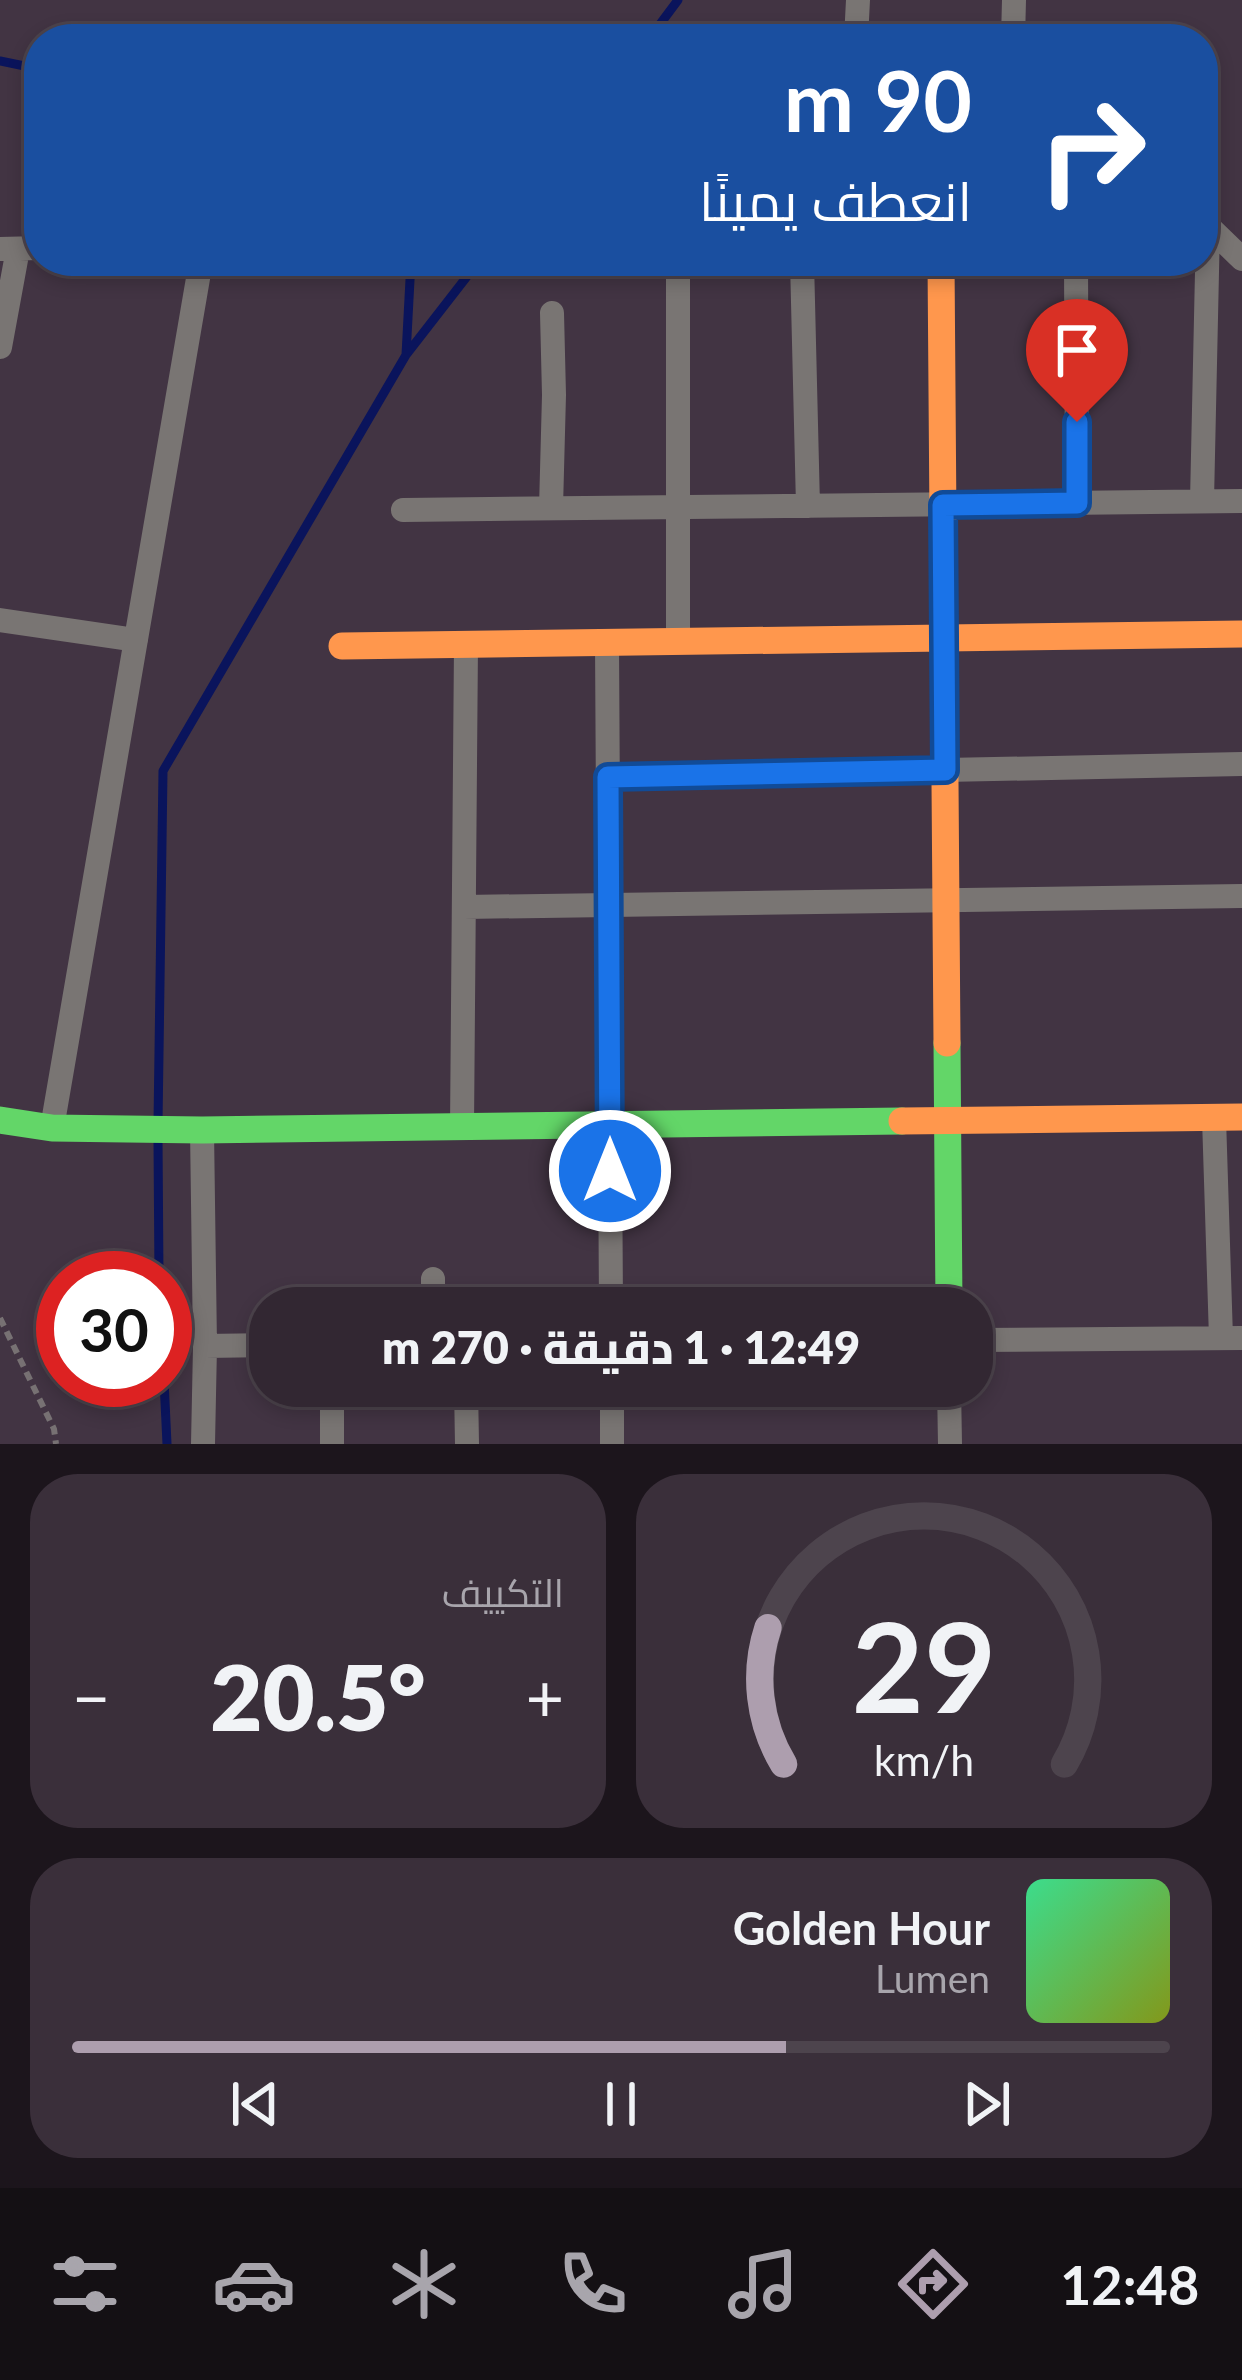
<!DOCTYPE html>
<html lang="ar">
<head>
<meta charset="utf-8">
<style>
	:root { --surface:#322732; --page:#3a2f3a; --text:#f1f3f6; --muted:#a8a5ac; --line:#4d444d; --accent:#ad9eae }
	body { margin:0; font-family:Lato,Cairo,sans-serif; background:var(--page); color:var(--text); direction:rtl; height:100vh; display:flex; flex-direction:column; font-size:45px; white-space:nowrap }
	* { box-sizing:border-box; margin:0 }
	p { font-size:39px; color:var(--muted) }
	.icon { flex:none; width:66px; height:66px; fill:none; stroke:currentColor; stroke-width:2; stroke-linecap:round; stroke-linejoin:round }
	.map { position:relative; height:1444px; overflow:hidden; direction:ltr }
	.sheet { display:flex; flex-direction:column; gap:30px; padding:30px; background:#1c151c; flex:1 }
	.sheet>* { flex:none }
	.hud { position:absolute; left:24px; top:24px; width:1194px; height:252px; border-radius:48px; box-shadow:0 6px 18px #0003,0 0 0 3px var(--line); direction:rtl; background:#1a4fa0; color:#fff; overflow:hidden }
	.speed { position:absolute; left:36px; top:1251px; display:flex; gap:24px; font-size:60px; font-weight:700; text-align:center }
	.speed>* { display:grid; place-content:center; width:156px; height:156px; border-radius:50%; background:var(--surface); box-shadow:0 6px 18px #0003,0 0 0 3px var(--line); line-height:1 }
	.speed .limit { border:18px solid #d22; background:#fff; color:#111 }
	.pin { position:absolute; display:grid; place-items:center; width:102px; height:102px; color:#fff; margin:-123px -51px; border-radius:50% 50% 50% 0; rotate:-45deg; box-shadow:0 0 12px #0007 }
	.pin .icon { rotate:45deg }
	.me { position:absolute; width:132px; margin:-66px; rotate:0deg; stroke-linejoin:round; filter:drop-shadow(0 0 9px #0008) }
	.turn { display:flex; align-items:center; gap:42px; height:252px; padding:0 48px; font-size:54px }
	.turn .icon { width:156px; height:156px; stroke-width:2.5 }
	.turn b { display:block; font-size:84px; line-height:102px }
	.big { font-size:90px; font-weight:800; line-height:1.1 }
	.sheet .widget { flex:1; display:flex; flex-direction:column; justify-content:center; gap:18px; min-width:0; padding:0 42px; border-radius:48px; background:var(--page) }
	.sheet .dial { align-items:center; gap:0 }
	.dial svg { height:312px; overflow:visible; fill:none; stroke:var(--line); stroke-width:7; stroke-linecap:round; text-anchor:middle }
	.dial text { fill:var(--text); stroke:none }
	.song { display:flex; align-items:center; gap:36px }
	.cover { width:144px; height:144px; border-radius:18px; background:linear-gradient(135deg,hsl(150 70% 55%),hsl(70 70% 35%)) }
	.played { height:12px; border-radius:6px; background:linear-gradient(90deg,var(--accent) 65%,var(--line) 65%) }
	.keys { display:flex; justify-content:space-around; direction:ltr }
	.heat { display:flex; justify-content:space-between; align-items:center; font-size:66px; direction:ltr }
	.sheet .tiles { flex:1; display:grid; gap:30px; grid-template-columns:1fr 1fr }
	.widget:last-child { grid-column:span 2 }
	.trip { position:absolute; left:249px; top:1287px; width:744px; height:120px; border-radius:48px; background:var(--surface); box-shadow:0 6px 18px #0003,0 0 0 3px var(--line); font-weight:800; line-height:120px; text-align:center; direction:rtl }
	.dock { display:flex; height:192px; justify-content:space-around; align-items:center; background:#141014; color:var(--muted) }
	.dock .icon { width:84px; height:84px }
	.dock .on { color:var(--accent) }
	.dock b { font-size:54px; color:var(--text) }
	.map>svg:first-child { display:block }
	.lines { fill:none; stroke-linecap:round; stroke-linejoin:round }
	.stream { stroke:#0a145c; stroke-width:9 }
	.path { stroke:#777173; stroke-width:6; stroke-dasharray:9 6; stroke-linecap:butt }
	.street { stroke:#797573; stroke-width:24 }
	.fast { stroke:#63d668; stroke-width:27 }
	.slow { stroke:#ff974d; stroke-width:27 }
	.route-casing { stroke:#114b97; stroke-width:30 }
	.route { stroke:#1a73e8; stroke-width:21 }
</style>
</head>
<body>
<div class="map">
<svg width="1242" height="1444" viewBox="0 0 1242 1444">
	<rect width="100%" height="100%" fill="#423443"/>
	<g class="lines">
		<path class="stream" d="M649 39 678 0
			M0 61 39 69
			M406 355 411 261
			M158 1123 163 771 406 355 479 261
			M158 1139 159 1278
			M164 1380 167 1444"/>
		<path class="path" d="M0 1318 54 1429 56 1444"/>
		<path class="street" d="M856 39 858 0
			M1013 39 1014 0
			M1205 223 1242 259
			M0 249 39 248
			M802 261 808 506
			M1076 261 1077 503
			M0 347 18 249
			M1202 501 1208 226
			M551 508 554 395 552 313
			M403 510 1242 501
			M0 620 136 640
			M678 642V261
			M607 643 611 1308
			M608 777 1242 764
			M464 907 1242 896
			M1214 1118 1221 1338
			M462 1127 466 644
			M52 1128 201 261
			M202 1130 205 1346 203 1444
			M433 1279V1308
			M972 1340 1242 1338
			M205 1346 270 1345
			M332 1386V1444
			M466 1386 467 1444
			M612 1386V1444
			M949 1386 950 1444"/>
		<path class="fast" d="M947 1043 949 1308
			M0 1120 52 1128 202 1130 902 1121"/>
		<path class="slow" d="M941 261 947 1043
			M342 646 1242 634
			M902 1121 1242 1117"/>
	</g>
	<g class="lines">
		<defs>
			<path id="route" d="M610 1171 608 777 945 770 943 505 1077 503V422"/>
		</defs>
		<use href="#route" class="route-casing"/>
		<use href="#route" class="route"/>
	</g>
</svg>
<div class="speed"><div class="limit">30</div></div>
<div class="pin" style="left:1077px;top:422px;background:#d93025"><svg class="icon" aria-label="arrive" viewBox="0 0 24 24"><path d="M6 21V4h12l-3 4 3 4H6"/></svg></div>
<svg class="me" style="left:610px;top:1171px" viewBox="-20 -20 40 40"><circle r="17" fill="#1a73e8" stroke="#fff" stroke-width="3"/><path d="M0-11L8 9 0 5-8 9z" fill="#fff"/></svg>
<div class="trip">12:49 · 1 دقيقة · 270 m</div>
<div class="hud">
<div class="turn"><svg class="icon" aria-label="right" viewBox="0 0 24 24"><path d="M7 20v-9h11M14 6l5 5-5 5"/></svg><div><b>90 m</b>انعطف يمينًا</div></div>
</div>
</div>
<section class="sheet">
<div class="tiles">
<div class="widget dial"><svg viewBox="0 0 100 80">
<path d="M14 69A42 42 0 1 1 86 69"/>
<path d="M14 69A42 42 0 0 1 10 34" stroke="#ad9eae"/>
<text x="50" y="56" font-size="32" font-weight="700">29</text>
<text x="50" y="72" font-size="11">km/h</text>
</svg></div>
<div class="widget"><p>التكييف</p>
<div class="heat"><a>−</a><b class="big">20.5°</b><a>+</a></div>
</div>
<div class="widget">
<div class="song"><i class="cover"></i><div><b>Golden Hour</b><p>Lumen</p></div></div>
<div class="played"></div>
<div class="keys"><svg class="icon" aria-label="previous" viewBox="0 0 24 24"><path d="M18 5L8 12l10 7zM5 5v14"/></svg><svg class="icon" aria-label="pause" viewBox="0 0 24 24"><path d="M8 5v14M16 5v14"/></svg><svg class="icon" aria-label="next" viewBox="0 0 24 24"><path d="M6 5l10 7-10 7zM19 5v14"/></svg></div>
</div>
</div>
</section>
<nav class="dock">
<b>12:48</b>
<svg class="icon on" aria-label="directions" viewBox="0 0 24 24"><path d="M12 3l9 9-9 9-9-9zM9 14v-3h6M13 9l2 2-2 2"/></svg>
<svg class="icon" aria-label="music" viewBox="0 0 24 24"><path d="M9 18V5l10-2v13"/><circle cx="6" cy="18" r="3"/><circle cx="16" cy="16" r="3"/></svg>
<svg class="icon" aria-label="phone" viewBox="0 0 24 24"><path d="M5 4h4l2 5-3 2q2 4 5 5l2-3 5 2v4C11 20 4 13 5 4z"/></svg>
<svg class="icon" aria-label="climate" viewBox="0 0 24 24"><path d="M12 3v18M4 7l16 10M4 17L20 7"/></svg>
<svg class="icon" aria-label="car" viewBox="0 0 24 24"><path d="M5 17H2v-5l4-1 3-4h7l3 4 3 1v5h-3M9 17h6M6 11h13"/><circle cx="7" cy="17" r="2"/><circle cx="17" cy="17" r="2"/></svg>
<svg class="icon" aria-label="filters" viewBox="0 0 24 24"><path d="M4 7h16M4 17h16"/><circle cx="9" cy="7" r="2"/><circle cx="15" cy="17" r="2"/></svg>
</nav>
</body>
</html>
